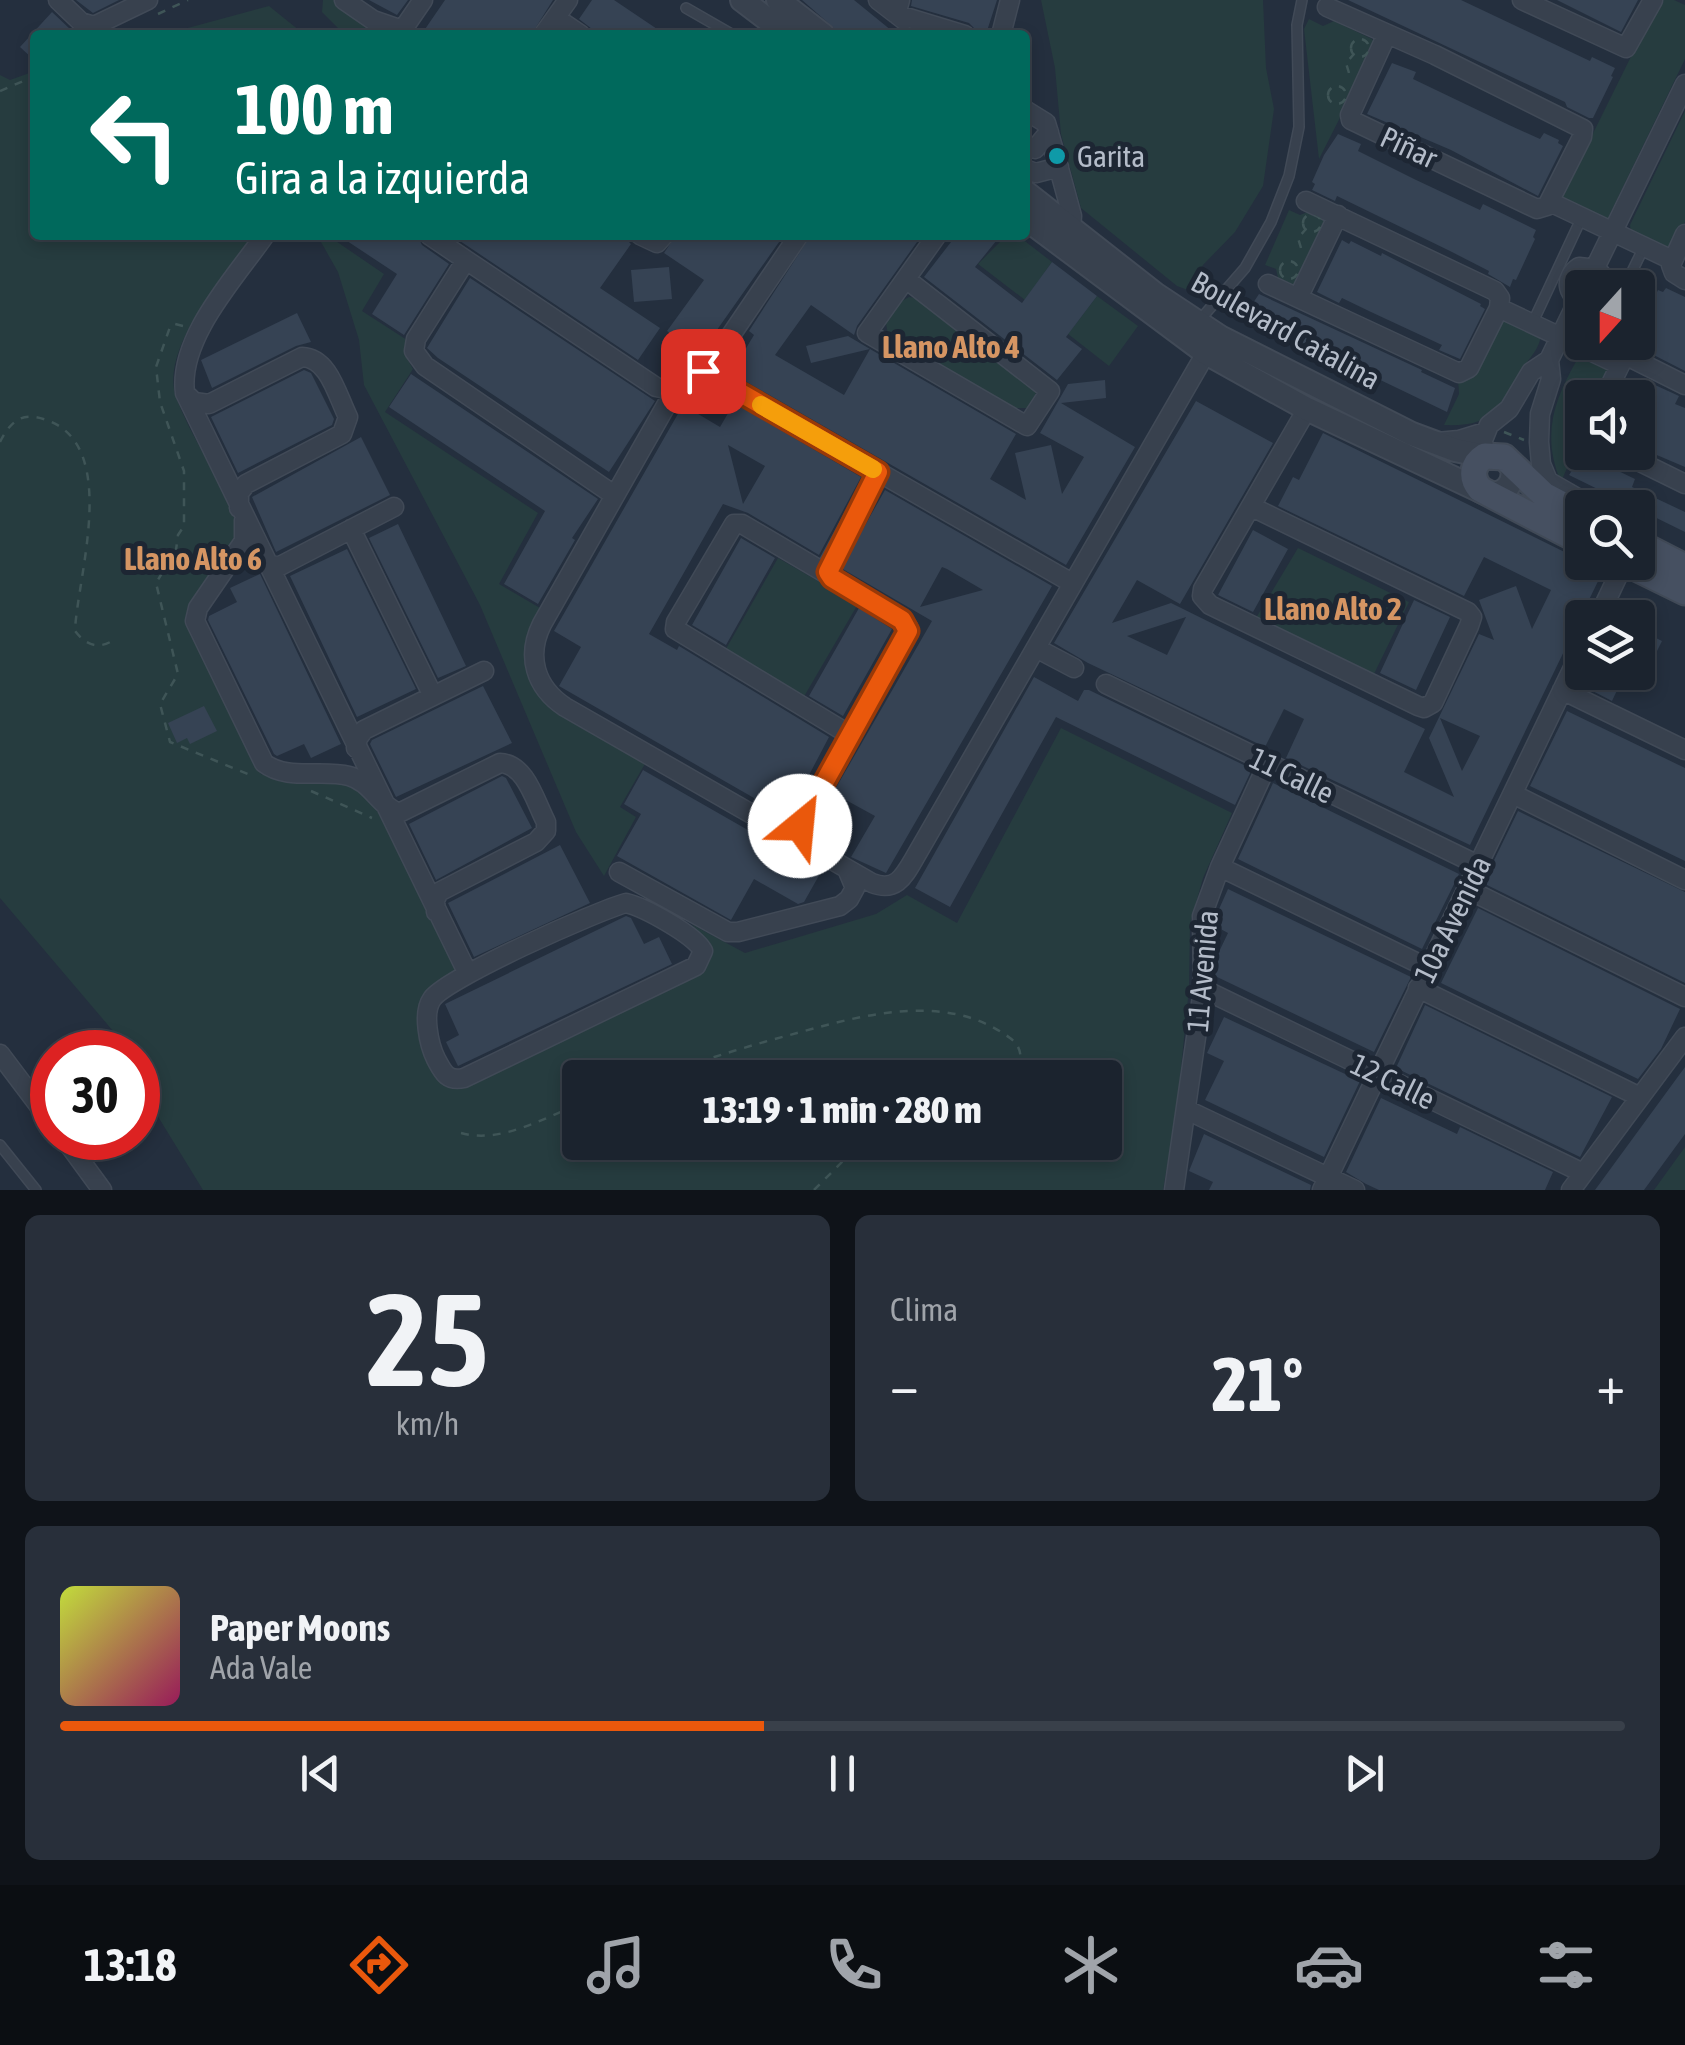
<!DOCTYPE html>
<html lang="es">
<head>
<meta charset="utf-8">
<style>
	:root { --surface:#1b232e; --page:#282f3a; --text:#f1f3f6; --muted:#a0a4aa; --line:#39404a; --accent:#ea580c }
	body { margin:0; font-family:"Asap Condensed",sans-serif; background:var(--page); color:var(--text); height:100vh; display:flex; flex-direction:column; font-size:38px; white-space:nowrap }
	* { box-sizing:border-box; margin:0 }
	p { font-size:32px; color:var(--muted) }
	.icon { flex:none; width:55px; height:55px; fill:none; stroke:currentColor; stroke-width:2; stroke-linecap:round; stroke-linejoin:round }
	.map { position:relative; height:1190px; overflow:hidden }
	.drawer { display:flex; flex-direction:column; gap:25px; padding:25px; background:#0f1319; flex:1 }
	.drawer>* { flex:none }
	.hud { position:absolute; left:30px; top:30px; width:1000px; height:210px; border-radius:10px; box-shadow:0 5px 15px #0003,0 0 0 2px var(--line); background:#00695c; color:#fff; overflow:hidden }
	.needle { width:65px; rotate:201deg }
	.fabs { position:absolute; left:1565px; top:270px; display:grid; gap:20px }
	.fabs a { display:grid; place-items:center; width:90px; height:90px; border-radius:10px; background:var(--surface); box-shadow:0 5px 15px #0003,0 0 0 2px var(--line); font-size:50px }
	.speed { position:absolute; left:30px; top:1030px; display:flex; gap:20px; font-size:50px; font-weight:700; text-align:center }
	.speed>* { display:grid; place-content:center; width:130px; height:130px; border-radius:50%; background:var(--surface); box-shadow:0 5px 15px #0003,0 0 0 2px var(--line); line-height:1 }
	.speed .limit { border:15px solid #d22; background:#fff; color:#111 }
	.pin { position:absolute; display:grid; place-items:center; width:85px; height:85px; color:#fff; margin:-42px; border-radius:20px; box-shadow:0 5px 15px #0006 }
	.me { position:absolute; width:110px; margin:-55px; rotate:28deg; stroke-linejoin:round; filter:drop-shadow(0 0 8px #0008) }
	.turn { display:flex; align-items:center; gap:35px; height:210px; padding:0 40px; font-size:45px }
	.turn .icon { width:130px; height:130px; stroke-width:2.5 }
	.turn b { display:block; font-size:70px; line-height:85px }
	.big { font-size:75px; font-weight:800; line-height:1.1 }
	.drawer .card { flex:1; display:flex; flex-direction:column; justify-content:center; gap:15px; min-width:0; padding:0 35px; border-radius:15px; background:var(--page) }
	.drawer .dial { align-items:center; gap:0 }
	.dial b { font-size:130px; line-height:1 }
	.song { display:flex; align-items:center; gap:30px }
	.cover { width:120px; height:120px; border-radius:15px; background:linear-gradient(135deg,hsl(70 70% 55%),hsl(330 70% 35%)) }
	.played { height:10px; border-radius:5px; background:linear-gradient(90deg,var(--accent) 45%,var(--line) 45%) }
	.keys { display:flex; justify-content:space-around; direction:ltr }
	.heat { display:flex; justify-content:space-between; align-items:center; font-size:55px; direction:ltr }
	.drawer .tiles { flex:1; display:grid; gap:25px; grid-template-columns:1fr 1fr }
	.card:last-child { grid-column:span 2 }
	.trip { position:absolute; left:562px; top:1060px; width:560px; height:100px; border-radius:10px; background:var(--surface); box-shadow:0 5px 15px #0003,0 0 0 2px var(--line); font-weight:800; line-height:100px; text-align:center }
	.dock { display:flex; height:160px; justify-content:space-around; align-items:center; background:#0b0e12; color:var(--muted) }
	.dock .icon { width:70px; height:70px }
	.dock .active { color:var(--accent) }
	.dock b { font-size:45px; color:var(--text) }
	.map>svg:first-child { display:block }
	.green { fill:#263c3f; fill-rule:evenodd }
	.building { fill:#364354; fill-rule:evenodd }
	.lines { fill:none; stroke-linecap:round; stroke-linejoin:round }
	.service-casing { stroke:#414a57; stroke-width:12 }
	.minor-casing { stroke:#414a57; stroke-width:21 }
	.tertiary-casing { stroke:#414a57; stroke-width:26 }
	.secondary-casing { stroke:#414a57; stroke-width:29 }
	.path { stroke:#3f5557; stroke-width:2.5; stroke-dasharray:8 8; stroke-linecap:butt }
	.service { stroke:#38414e; stroke-width:9 }
	.minor { stroke:#38414e; stroke-width:18 }
	.tertiary { stroke:#38414e; stroke-width:22 }
	.secondary { stroke:#465061; stroke-width:25 }
	.route-casing { stroke:#983908; stroke-width:25 }
	.route { stroke:#ea580c; stroke-width:18 }
	.slow { stroke:#f59e0b; stroke-width:18 }
	.culture-dot { fill:#0f9aa8; stroke:#1d2633; stroke-width:4 }
	.labels { text-anchor:middle; dominant-baseline:central; stroke-width:10; stroke-linejoin:round; paint-order:stroke }
	.street-label { font-size:30px; fill:#b4bcc9; stroke:#1d2633 }
	.poi-label { font-size:30px; fill:#b4bcc9; stroke:#1d2633; text-anchor:start }
	.neighbourhood-label { font-size:32px; font-weight:bold; fill:#d59563; stroke:#1d2633 }
</style>
</head>
<body>
<div class="map">
<svg width="1685" height="1190" viewBox="0 0 1685 1190">
	<rect width="100%" height="100%" fill="#242f3e"/>
	<path class="green" d="M323 0H337L388 35H345L322 12Z
		M1041 0H1263L1266 68 1274 109 1263 186 1235 232 1203 265 1196 277 1193 292 1177 286 1081 208 1061 134 1055 68Z
		M1659 0H1674L1685 5V59L1608 218 1602 219 1564 201 1562 196Z
		M269 6 305 35H162Z
		M1309 19 1323 26 1334 21 1372 39 1376 47 1319 159 1304 29Z
		M35 71V235H254C227 274 159 347 176 397 192 440 221 478 236 522L233 544 193 604 261 774 275 778 345 781 371 798 456 970V974L428 992 443 1080 710 951 705 937 691 924 745 953 876 914 907 895 957 923 1061 728 1232 813 1203 878 1190 924 1189 988 1177 1108 1163 1190H203L138 1084V1052H122L113 1031 0 898V75L10 80ZM580 1078H1105V1142H580Z
		M1685 111V222L1667 249 1631 232 1630 225Z
		M1289 210 1300 215 1313 210 1327 220 1294 285 1278 278 1276 269 1265 265Z
		M317 235H327L384 274 362 311 407 340 405 355 413 369 385 412 538 513 499 584 540 608C490 699 582 726 646 762L620 807 636 817 604 876 576 832 480 605 364 385 359 340 338 272Z
		M1007 235H1017L1052 262 1025 300 978 264Z
		M1097 296 1138 326 1109 366 1068 334Z
		M909 297 917 298 1037 391 1029 408H1013L888 335 886 323 900 302Z
		M1509 319 1541 335C1539 351 1529 357 1522 370 1499 408 1495 427 1444 425L1459 394 1458 378 1502 320Z
		M1578 358 1610 370 1600 397 1582 398V433L1561 482C1541 435 1554 400 1578 358Z
		M1298 548 1409 602 1374 674 1256 618Z
		M778 558 858 604 802 700 723 654Z
		M1685 1147V1190H1654Z"/>
	<path class="building" d="M76 0H119L93 13Z
		M369 0H408L397 15Z
		M445 0H553L531 35H421Z
		M592 0H614L666 35H593L592 29 579 19Z
		M802 0H854L897 35H842Z
		M912 0H997L986 34 977 31 969 23 911 6Z
		M1348 0H1461L1590 61 1592 57 1615 68 1611 76 1613 77 1593 118H1589L1567 107 1565 102Z
		M1557 0H1638L1621 32Z
		M52 12 71 30 67 35H35V61L20 47Z
		M1392 63 1416 72 1413 79 1509 125 1540 139 1544 133 1559 140 1558 143 1563 146 1538 196 1451 150 1367 114Z
		M1338 134 1361 144 1358 151 1414 179 1480 210 1483 204 1536 230 1533 237 1535 239 1516 280 1513 279 1510 287 1488 274 1489 271 1450 251 1337 196 1335 201 1312 190 1315 184 1312 182 1324 155Z
		M338 235H417L422 245 449 264 404 335 372 314 397 274Z
		M451 235H622L631 244 600 288 660 328 638 360Z
		M676 235H784L700 354 667 331 704 280 664 253Z
		M811 235H922L857 326 854 335 811 305 775 355 844 395 870 349 1016 434 990 479 1026 500 1015 453 1051 445 1062 494 1084 457 1040 433 1068 384 1105 380 1106 398 1061 403 1135 447 1066 565 731 373 754 335 749 331Z
		M949 235H1001L975 267 1022 303 1052 262 1097 296 1066 337 1082 349 1057 380 924 277 951 242Z
		M1342 240 1349 244 1351 241 1381 256 1382 253 1481 304 1480 306 1485 309 1460 359 1439 350 1442 345 1371 312 1342 298 1339 303 1317 292Z
		M669 267 672 299 634 302 631 270Z
		M470 278 655 401 609 472 438 358 427 348Z
		M1666 288 1685 297V371L1644 350 1645 347 1640 345 1656 312 1649 308 1658 290 1663 292Z
		M1259 294 1422 370 1421 372 1455 388 1447 412 1245 315Z
		M297 313 311 342 296 346 212 388 201 360Z
		M848 336 870 349 811 363 806 346Z
		M304 370 311 373 334 419 332 425 238 473 211 417Z
		M411 374 598 499 572 538 575 540 538 604 504 584 545 511 389 407Z
		M1633 378 1641 381 1642 379 1679 396 1675 404 1685 408V467L1638 447V398H1624Z
		M1196 401 1273 443 1180 604 1137 580 1112 623 1171 603 1425 729 1404 772 1454 797 1429 738 1479 634 1494 640 1479 600 1516 586 1532 629 1551 590 1484 557 1464 596 1278 506 1293 477 1299 480 1323 433 1603 571 1470 845 1286 758 1304 719 1284 709 1265 747 1088 663 1054 643ZM1186 617 1167 655 1127 636ZM1440 718 1480 736 1462 771Z
		M734 403 861 477 819 555 748 513 723 504 649 634 677 650 679 646 829 737 787 817 559 686 581 647 554 631 683 405 720 427ZM728 445 765 466 743 504Z
		M361 437 390 495 276 552 252 497Z
		M1583 454 1635 479 1632 487 1685 512V532L1569 475Z
		M885 490 1052 586 886 873 851 857 875 816 833 793 932 621 841 568ZM942 567 947 569 983 590 920 607Z
		M398 524 466 666 438 678 369 538Z
		M1253 530 1288 549 1253 612 1218 595Z
		M741 538 775 558 726 645 692 625Z
		M347 549 416 689 357 717 290 576Z
		M260 574 341 744 311 758 304 744 277 756 274 754 208 620 209 616 237 602 230 588Z
		M1414 600 1450 617 1416 690 1380 673Z
		M859 608 892 629 843 716 809 696Z
		M1638 629 1662 641 1654 657 1638 649Z
		M1590 672H1601L1621 682 1612 701 1583 686Z
		M1034 677 1078 701 1084 690H1089L1252 769 1235 805 1056 717 950 907 915 888Z
		M483 686 512 743 396 797 370 744 372 740Z
		M204 706 217 731 190 744 187 738 177 743 168 723Z
		M1567 711 1685 768V861L1530 786Z
		M643 770 821 872 804 902 798 904 754 879 731 920 617 856 641 814 624 804Z
		M502 776 506 778 532 828 436 880 409 824Z
		M1273 783 1459 874 1422 949 1238 859Z
		M1518 811 1685 892V983L1483 883Z
		M560 845 590 903 474 957 448 903Z
		M1228 889 1411 977 1374 1052 1215 976V960L1228 933 1215 926V918Z
		M1478 908 1680 1009 1661 1049 1638 1079 1441 983Z
		M626 916 631 918 644 944 659 937 672 964 458 1066 446 1042 459 1035 445 1004Z
		M1425 1005 1612 1097 1580 1157 1396 1068Z
		M1224 1017 1360 1081 1324 1157 1205 1100 1224 1061 1207 1053Z
		M1685 1067V1134L1663 1164 1644 1190H1595Z
		M1381 1098 1457 1134 1460 1127 1553 1172 1545 1190H1379L1366 1184 1346 1172Z
		M1204 1134 1311 1185 1310 1190H1209L1213 1182 1189 1171Z"/>
	<g class="lines">
		<defs>
			<path id="service" d="M686 8 733 35
				M1624 288 1644 247
				M1198 322 1245 268 1271 222 1289 176 1299 127 1297 25 1302 0
				M1532 324 1582 217
				M0 1145 36 1190"/>
			<path id="minor" d="M58 0 81 22 94 26 148 0
				M344 0 373 20 402 30
				M878 0 904 20
				M900 0 896 14 965 35
				M1522 0 1626 48 1653 0
				M1327 7 1435 55 1583 129 1582 137 1547 206 1537 209 1351 120 1350 115 1387 34
				M556 18 581 35
				M399 35 423 0
				M543 35 568 0
				M1001 35 1010 0
				M1025 110 1046 123 1055 154
				M1035 149 1049 132
				M1057 161 1072 216 1071 228
				M1025 169 1036 173 1059 167
				M1550 202 1672 260
				M1685 234 1671 265 1674 273 1685 280
				M265 235C235 278 178 338 185 393L468 974
				M429 235 466 260
				M640 235 657 243 664 235
				M1595 268 1685 84
				M906 279 1050 391 1027 426 867 333 937 235
				M1268 284 1459 373 1469 368 1499 308 1500 298 1495 291 1306 201
				M1298 298 1338 215
				M1578 300 1549 360 1551 379 1540 414 1539 442 1541 464 1548 481 1595 508
				M1582 301C1566 295 1564 277 1579 267L1597 269 1605 279 1604 288
				M1499 308 1620 365
				M699 372 712 363 799 235
				M185 393 194 402 209 404 302 357C329 358 337 395 348 417L342 434 246 484 239 493V508
				M1604 398 1625 355 1685 385
				M1437 442 1459 440 1485 432
				M1620 452 1685 484
				M1485 456 1483 440 1489 425 1509 409 1531 372 1549 360
				M614 495 425 366 414 351 416 339 466 260 656 387 666 389 680 381
				M1252 507 1468 612 1472 617 1469 626 1433 703 1424 708 1418 706 1210 605 1202 596 1203 589 1307 409
				M244 520V541L198 608 195 621 264 763C287 781 322 769 349 776 371 782 379 806 399 813L500 763C526 764 535 801 546 822V831L536 842 439 892 435 900 436 912
				M351 529 433 696
				M264 559 269 565 280 566 394 507
				M832 578 827 571 829 563 878 472
				M1072 583 711 376 694 372 680 381 542 624C526 656 535 687 565 707L872 883C895 892 903 878 914 859L1206 353
				M1598 618 1624 563
				M1036 648 1074 668
				M1106 684 1478 865
				M1562 690 1685 750
				M356 748 358 738 364 730 484 671
				M1513 794 1685 880
				M809 846 800 835 802 820 906 635 908 627 896 615 742 524H734L676 622 675 629 850 735
				M1220 867 1428 968
				M619 872 728 932H738L840 906 849 899 855 888 847 869
				M1467 889 1685 997
				M626 903C644 907 695 935 703 951L696 966 464 1078C447 1082 443 1072 436 1059 429 1045 422 1013 432 999 446 978 597 911 626 903Z
				M1418 988 1640 1097
				M1203 989 1583 1173
				M0 1054 52 1123
				M1187 1110 1355 1190
				M64 1138 102 1190
				M1174 1190 1203 989 1202 916 1220 867 1268 763
				M1322 1190 1582 649
				M1571 1190 1685 1037"/>
			<path id="tertiary" d="M742 0 788 35
				M778 0 823 35
				M1025 192 1155 294 1220 337 1412 434 1455 450 1485 456
				M1025 218 1206 353 1307 409 1485 493C1506 497 1518 481 1510 462"/>
			<path id="secondary" d="M1582 515 1544 495 1504 457 1485 456C1472 464 1470 477 1480 489L1582 542
				M1638 543 1685 567
				M1624 562 1685 592"/>
		</defs>
		<use href="#service" class="service-casing"/>
		<use href="#minor" class="minor-casing"/>
		<use href="#tertiary" class="tertiary-casing"/>
		<use href="#secondary" class="secondary-casing"/>
		<path class="path" d="M158 14 188 0
			M1351 48a9 9 0 1 1 18 0a9 9 0 1 1-18 0Z
			M1349 73 1346 63 1353 55
			M1328 95a9 9 0 1 1 18 0a9 9 0 1 1-18 0Z
			M0 91 35 76
			M1303 223a9 9 0 1 1 18 0a9 9 0 1 1-18 0Z
			M1301 248 1298 238 1305 230
			M1280 270a9 9 0 1 1 18 0a9 9 0 1 1-18 0Z
			M183 326 175 324 170 327 156 367 160 402 184 471V526L178 535 176 550 156 583 178 674 160 704 170 742 250 775
			M1504 432 1524 440
			M0 442C7 428 17 414 35 417 125 433 77 575 75 631 85 644 97 650 112 641
			M311 791 372 818
			M653 1078C697 1062 741 1048 786 1036 856 1017 944 989 1010 1038 1025 1049 1022 1064 1012 1078
			M461 1133C501 1144 543 1118 580 1104
			M814 1190 862 1142"/>
		<use href="#service" class="service"/>
		<use href="#minor" class="minor"/>
		<use href="#tertiary" class="tertiary"/>
		<use href="#secondary" class="secondary"/>
	</g>
	<g class="lines">
		<defs>
			<path id="route" d="M703 371 699 372 711 376 878 472 828 572 832 578 902 620 908 631 800 826"/>
		</defs>
		<use href="#route" class="route-casing"/>
		<use href="#route" class="route"/>
		<path class="slow" d="M761 405 873 469"/>
	</g>
	<circle class="culture-dot" cx="1057" cy="156" r="10"/>
	<g class="labels">
		<g class="street-label">
			<text transform="translate(1409 147) rotate(25)">Piñar</text>
			<text transform="translate(1286 330) rotate(29)">Boulevard Catalina</text>
			<text transform="translate(1292 775) rotate(26)">11 Calle</text>
			<text transform="translate(1452 919) rotate(-64)">10a Avenida</text>
			<text transform="translate(1202 971) rotate(-85)">11 Avenida</text>
			<text transform="translate(1393 1081) rotate(26)">12 Calle</text>
		</g>
		<g class="poi-label">
			<text x="1077" y="156">Garita</text>
		</g>
		<g class="neighbourhood-label">
			<text x="951" y="346">Llano Alto 4</text>
			<text x="193" y="558">Llano Alto 6</text>
			<text x="1333" y="608">Llano Alto 2</text>
		</g>
	</g>
</svg>
<div class="fabs">
<a><svg class="needle" viewBox="-14 -14 28 28"><path d="M0-13l5 13h-10z" fill="#e53935"/><path d="M0 13l5-13h-10z" fill="#a0a4aa"/></svg></a>
<a><svg class="icon" aria-label="sound" viewBox="0 0 24 24"><path d="M4 9h4l5-4v14l-5-4H4zM17 9q2 3 0 6"/></svg></a>
<a><svg class="icon" aria-label="search" viewBox="0 0 24 24"><circle cx="10" cy="10" r="6"/><path d="M15 15l6 6"/></svg></a>
<a><svg class="icon" aria-label="layers" viewBox="0 0 24 24"><path d="M12 4l9 5-9 5-9-5zM3 14l9 5 9-5"/></svg></a>
</div>
<div class="speed"><div class="limit">30</div></div>
<div class="pin" style="left:703px;top:371px;background:#d93025"><svg class="icon" aria-label="arrive" viewBox="0 0 24 24"><path d="M6 21V4h12l-3 4 3 4H6"/></svg></div>
<svg class="me" style="left:800px;top:826px" viewBox="-20 -20 40 40"><circle r="19" fill="#fff"/><path d="M0-13L10 11 0 6-10 11z" fill="#ea580c"/></svg>
<div class="trip">13:19 · 1 min · 280 m</div>
<div class="hud">
<div class="turn"><svg class="icon" aria-label="left" viewBox="0 0 24 24"><path d="M17 20v-9H6M10 6l-5 5 5 5"/></svg><div><b>100 m</b>Gira a la izquierda</div></div>
</div>
</div>
<section class="drawer">
<div class="tiles">
<div class="card dial"><b>25</b><p>km/h</p></div>
<div class="card"><p>Clima</p>
<div class="heat"><a>−</a><b class="big">21°</b><a>+</a></div>
</div>
<div class="card">
<div class="song"><i class="cover"></i><div><b>Paper Moons</b><p>Ada Vale</p></div></div>
<div class="played"></div>
<div class="keys"><svg class="icon" aria-label="previous" viewBox="0 0 24 24"><path d="M18 5L8 12l10 7zM5 5v14"/></svg><svg class="icon" aria-label="pause" viewBox="0 0 24 24"><path d="M8 5v14M16 5v14"/></svg><svg class="icon" aria-label="next" viewBox="0 0 24 24"><path d="M6 5l10 7-10 7zM19 5v14"/></svg></div>
</div>
</div>
</section>
<nav class="dock">
<b>13:18</b>
<svg class="icon active" aria-label="directions" viewBox="0 0 24 24"><path d="M12 3l9 9-9 9-9-9zM9 14v-3h6M13 9l2 2-2 2"/></svg>
<svg class="icon" aria-label="music" viewBox="0 0 24 24"><path d="M9 18V5l10-2v13"/><circle cx="6" cy="18" r="3"/><circle cx="16" cy="16" r="3"/></svg>
<svg class="icon" aria-label="phone" viewBox="0 0 24 24"><path d="M5 4h4l2 5-3 2q2 4 5 5l2-3 5 2v4C11 20 4 13 5 4z"/></svg>
<svg class="icon" aria-label="climate" viewBox="0 0 24 24"><path d="M12 3v18M4 7l16 10M4 17L20 7"/></svg>
<svg class="icon" aria-label="car" viewBox="0 0 24 24"><path d="M5 17H2v-5l4-1 3-4h7l3 4 3 1v5h-3M9 17h6M6 11h13"/><circle cx="7" cy="17" r="2"/><circle cx="17" cy="17" r="2"/></svg>
<svg class="icon" aria-label="filters" viewBox="0 0 24 24"><path d="M4 7h16M4 17h16"/><circle cx="9" cy="7" r="2"/><circle cx="15" cy="17" r="2"/></svg>
</nav>
</body>
</html>
